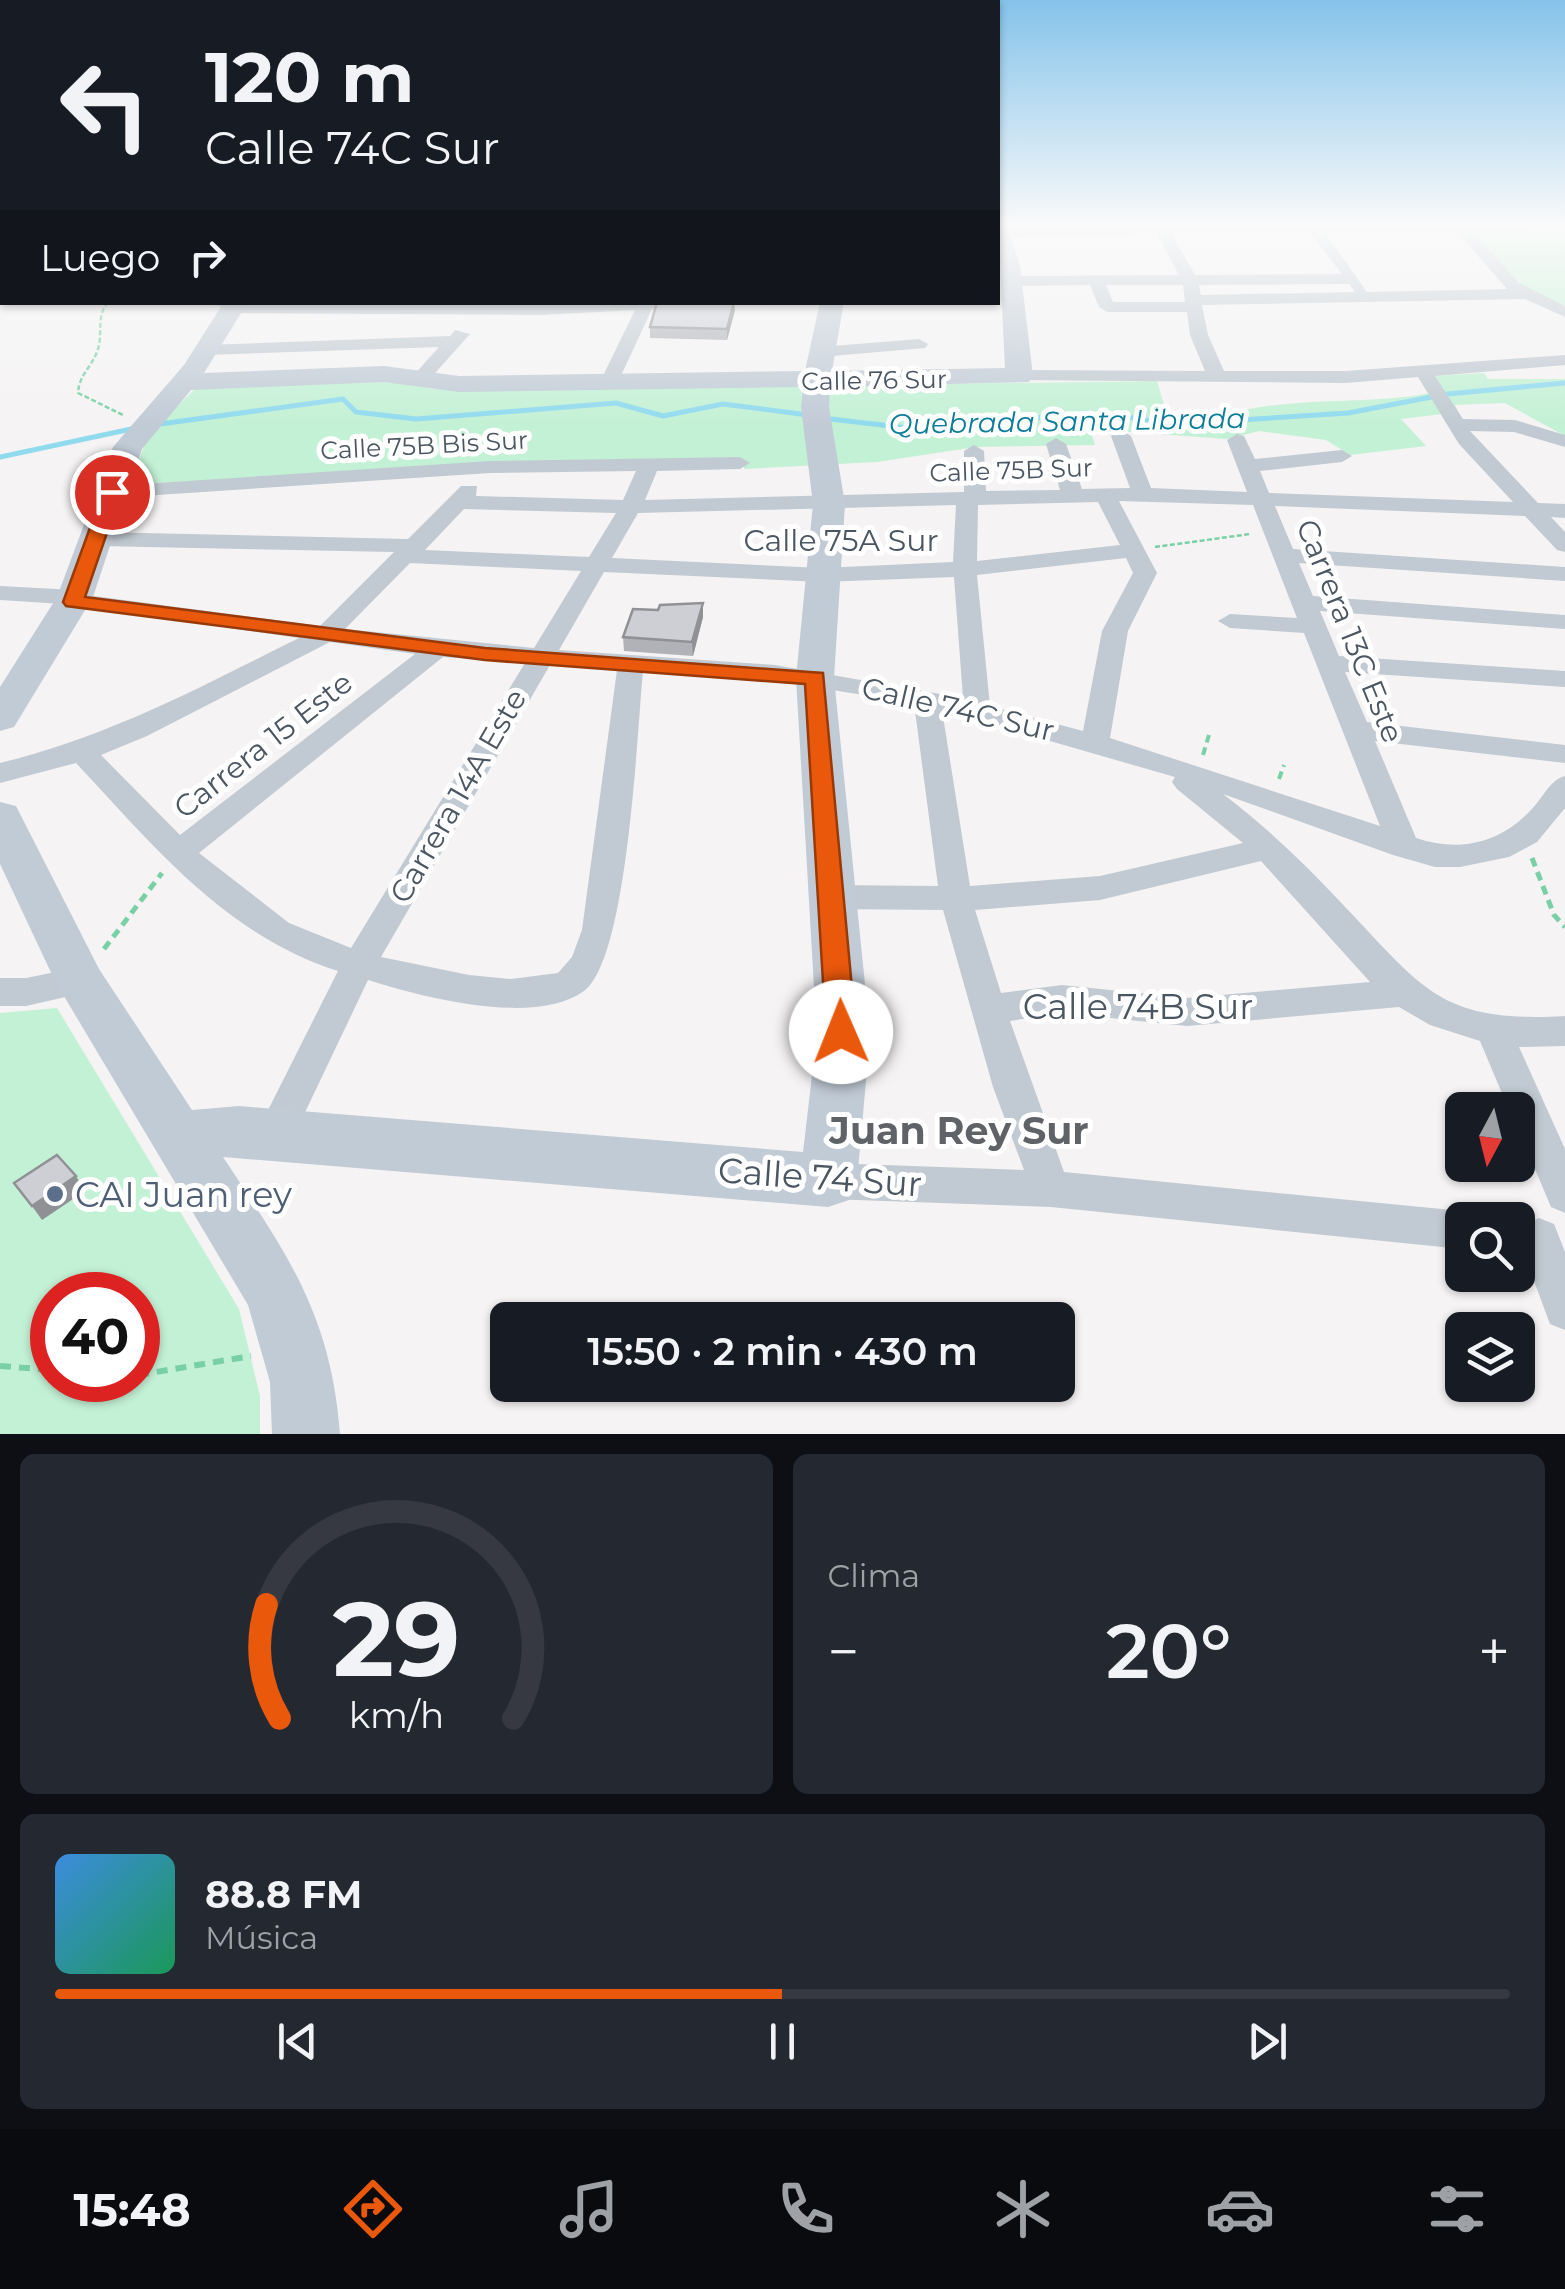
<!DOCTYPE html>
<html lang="es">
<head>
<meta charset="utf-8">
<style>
	:root { --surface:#171b24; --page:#242831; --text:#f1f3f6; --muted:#9ea1a6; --line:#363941; --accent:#ea580c }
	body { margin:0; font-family:Montserrat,sans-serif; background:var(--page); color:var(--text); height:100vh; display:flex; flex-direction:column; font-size:38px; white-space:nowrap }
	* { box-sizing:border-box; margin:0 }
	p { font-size:32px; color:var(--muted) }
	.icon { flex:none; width:55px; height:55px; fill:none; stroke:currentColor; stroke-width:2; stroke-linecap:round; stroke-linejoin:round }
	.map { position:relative; height:1434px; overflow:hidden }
	.drawer { display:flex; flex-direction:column; gap:20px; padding:20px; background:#0d0f14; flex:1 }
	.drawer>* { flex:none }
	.top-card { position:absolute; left:0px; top:0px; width:1000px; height:305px; box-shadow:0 2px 8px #0004; background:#171b24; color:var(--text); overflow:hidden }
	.needle { width:65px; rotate:187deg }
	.tools { position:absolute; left:1445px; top:1092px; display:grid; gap:20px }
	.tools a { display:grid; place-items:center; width:90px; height:90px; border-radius:15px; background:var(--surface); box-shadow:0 2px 8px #0004; font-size:50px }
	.speed { position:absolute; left:30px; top:1272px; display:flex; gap:20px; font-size:50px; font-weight:700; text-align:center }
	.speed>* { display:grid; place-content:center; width:130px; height:130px; border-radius:50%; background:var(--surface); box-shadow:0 2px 8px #0004; line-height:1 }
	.speed .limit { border:15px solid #d22; background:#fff; color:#111 }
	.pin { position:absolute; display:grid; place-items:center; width:85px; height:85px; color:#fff; margin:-42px; border:5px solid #fff; border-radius:50%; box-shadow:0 2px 10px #0007 }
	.me { position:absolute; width:110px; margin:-55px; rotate:359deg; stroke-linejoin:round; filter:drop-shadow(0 0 8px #0008) }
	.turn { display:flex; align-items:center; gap:35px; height:210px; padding:0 40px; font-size:45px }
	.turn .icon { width:130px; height:130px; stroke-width:2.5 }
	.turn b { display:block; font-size:70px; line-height:85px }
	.then { display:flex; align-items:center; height:95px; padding:0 40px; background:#0003; gap:20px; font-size:38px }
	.big { font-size:75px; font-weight:600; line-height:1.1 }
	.drawer .tile { flex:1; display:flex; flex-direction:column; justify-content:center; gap:15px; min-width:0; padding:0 35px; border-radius:15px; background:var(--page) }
	.drawer .dial { align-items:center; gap:0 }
	.dial svg { height:260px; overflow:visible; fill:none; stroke:var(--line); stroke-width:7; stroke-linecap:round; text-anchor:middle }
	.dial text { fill:var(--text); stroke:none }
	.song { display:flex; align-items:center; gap:30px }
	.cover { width:120px; height:120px; border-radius:15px; background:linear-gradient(135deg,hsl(210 70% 55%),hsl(150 70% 35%)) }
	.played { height:10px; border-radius:5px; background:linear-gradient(90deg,var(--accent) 50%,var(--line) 50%) }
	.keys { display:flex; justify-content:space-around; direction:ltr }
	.heat { display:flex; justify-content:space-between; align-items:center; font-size:55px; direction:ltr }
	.drawer .tiles { flex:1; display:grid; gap:20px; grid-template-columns:1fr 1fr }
	.tile:last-child { grid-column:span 2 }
	.trip { position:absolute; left:490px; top:1302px; width:585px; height:100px; border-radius:15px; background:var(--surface); box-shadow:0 2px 8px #0004; font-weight:600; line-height:100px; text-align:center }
	.menu { display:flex; height:160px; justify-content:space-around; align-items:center; background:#090b0e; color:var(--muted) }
	.menu .icon { width:70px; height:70px }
	.menu .selected { color:var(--accent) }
	.menu b { font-size:45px; color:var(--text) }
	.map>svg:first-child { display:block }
	.green { fill:#c3f1d5; fill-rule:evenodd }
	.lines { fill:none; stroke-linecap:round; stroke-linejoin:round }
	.stream { stroke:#90daee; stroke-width:5 }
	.path-far3 { stroke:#7ad0a6; stroke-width:2.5; stroke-dasharray:5 2.5; stroke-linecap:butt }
	.path-far2 { stroke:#7ad0a6; stroke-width:4; stroke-dasharray:8 5; stroke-linecap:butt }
	.path-far1 { stroke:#7ad0a6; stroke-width:5; stroke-dasharray:9 6; stroke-linecap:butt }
	.path { stroke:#7ad0a6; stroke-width:6; stroke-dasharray:11 8; stroke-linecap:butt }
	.lane { fill:#c1cad2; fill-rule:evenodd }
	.street { fill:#c1cad2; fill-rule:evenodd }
	.secondary { fill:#c1cbd6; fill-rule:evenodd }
	.wall { fill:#b0b2b7 }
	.shaded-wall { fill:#909195 }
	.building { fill:#cdcfd5; stroke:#909195; stroke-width:2.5 }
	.route { fill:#ea580c; stroke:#983908; stroke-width:2.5 }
	.service-dot { fill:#5c6f8a; stroke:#fff; stroke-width:4 }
	.labels { text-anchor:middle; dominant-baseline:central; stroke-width:10; stroke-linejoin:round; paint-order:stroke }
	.far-street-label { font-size:25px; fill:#4a5661; stroke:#fff }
	.far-water-label { font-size:28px; font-style:italic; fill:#0c7c9b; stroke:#fff }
	.street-label { font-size:30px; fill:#4a5661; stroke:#fff }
	.near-street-label { font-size:35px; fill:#4a5661; stroke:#fff }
	.near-service-label { font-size:35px; fill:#4e5e75; stroke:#fff; text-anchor:start }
	.near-neighbourhood-label { font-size:38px; font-weight:bold; fill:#5f6368; stroke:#fff }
</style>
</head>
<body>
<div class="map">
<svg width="1565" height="1434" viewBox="0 0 1565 1434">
	<rect width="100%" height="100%" fill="#f5f3f3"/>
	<path class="green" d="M1565 231V306L1524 289 1472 232Z
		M1484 373 1488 379H1565V436L1505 403 1455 405 1458 412 1401 419 1426 446 1350 455 1326 440 1259 431 1227 439 1090 429 1095 445 976 447 877 462 744 469V461L130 484 149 433 196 388 398 381 433 389 486 390 1157 381 1168 418C1213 417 1254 406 1298 403 1347 399 1397 402 1444 390L1435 376Z
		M57 1008 239 1309 260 1396V1434H0V1013ZM52 1295H138V1380H52Z"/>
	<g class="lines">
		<path class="stream" d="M822 418 908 428 968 420 1115 415 1158 422 1224 421 1348 413 1447 394 1565 383
			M160 424 343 399 356 412 416 419 616 403 663 416 723 404 808 415
			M0 457 136 428"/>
		<path class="path-far3" d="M108 302C96 316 103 333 98 349 93 366 79 374 78 393L123 415
			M1155 547 1250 534"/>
		<path class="path-far2" d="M1203 755 1209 735
			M1279 779 1284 765"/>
		<path class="path-far1" d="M1532 858 1554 915 1565 927
			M104 949 162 873"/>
		<path class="path" d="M0 1366 52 1370
			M138 1375 251 1356"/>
		<path class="lane" d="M197 302H224L236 306 232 308Z"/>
		<path class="street" d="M1129 225H1527L1532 229 1525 233H1474L1519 283 1565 306V317L1525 299 1202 305 1208 335 1224 371H1346L1565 355V365L1435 376 1463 419 1515 420 1565 435V447L1514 432 1470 431 1538 503 1565 504V518L1551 517 1565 532V552L1557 550 1525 516 1275 506 1293 549 1565 567V581L1299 563 1313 596 1565 615V629L1320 611 1339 656 1565 671V687L1345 672 1367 722 1565 745V763L1375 741 1416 838C1463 854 1506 841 1537 803 1546 792 1551 780 1565 776V808L1537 842 1509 857 1460 867H1435L1393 855 1223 794C1268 828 1309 868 1348 910 1425 991 1443 1023 1565 1016V1046L1519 1047 1565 1149V1213L1551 1207 1518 1129V1110H1509L1480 1041 1430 1025 1399 1007 1187 1026 1062 1013 1010 1021 1064 1172 1462 1211 1478 1220H1462V1249L1051 1207 828 1199 814 1194 808 1181 814 1168 828 1163 1024 1170 993 1087 943 910 829 909 818 905 813 897 818 889 829 885 938 886 914 703 775 681 643 671C637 732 628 959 584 991 535 1027 422 997 368 980L289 1146 275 1151 261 1146 256 1134 338 971C225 935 154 846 76 763L0 783V763C112 735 196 689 299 638L63 604 0 600V586L75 590 86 595 320 626 394 552 98 546 87 539 98 532 408 539 461 486H477L476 496 623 500 636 471 490 473 112 498 101 492 112 486 490 461 740 457 750 463 740 469 657 471 645 500 964 492V451L974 445 984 451 986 491 1060 490 1046 444 1056 438 1066 444 1082 489 1130 488 1111 436 1121 430 1131 436 1151 488 1247 492 1227 440 1237 434 1244 436 1255 459 1342 450 1352 456 1342 462 1260 471 1269 493 1513 502 1459 444 1418 377 1346 383 1013 380 1011 376 1020 370 1205 371 1190 335 1187 312H1107L1099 307 1090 285 1012 286 1004 281 1012 276 1179 275 1156 233 1126 232ZM1171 233H1310L1342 274 1195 275ZM1325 233H1458L1507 289 1367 292ZM1349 284 1355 292 1201 295 1199 285ZM1106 285H1183L1185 302H1113ZM1119 501 1253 505 1297 618 1230 614 1218 621 1230 628 1304 633 1380 826 1110 738 1128 631 1157 573ZM1098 502 1120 545 977 561 978 505ZM956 505 953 562 822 568 612 558 638 513ZM464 509 616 513 589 557 425 550ZM1126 558 1133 573 1102 631 1083 731 990 706 977 575ZM410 563 581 571 534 648 345 629ZM604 572 822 582 954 577 963 698 775 665 559 650ZM330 642 415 654 180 835 101 755 147 736ZM443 657 525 663 351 948 289 923 199 853ZM550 665 617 670 582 930 572 957 558 973 511 979 469 975 381 957ZM942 710 1175 777 1172 782 1177 789 1243 843 1100 876 970 886ZM1261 861 1370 982 1187 998 1062 985 1001 993 975 910 1100 900Z
			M590 302H702L652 309 618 382 609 388 600 382 635 310 542 315 230 313 222 308 230 303Z
			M455 330 470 334 428 381 421 383 412 377 439 347 205 355 196 350 205 345 450 336Z
			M919 339 928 344 925 348 820 357 811 352 820 347Z
			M80 967 92 971 97 981 92 991 26 1006H0V978H26Z
			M1539 1218 1554 1224 1565 1252V1330L1550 1324 1518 1238 1524 1224Z"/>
		<path class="secondary" d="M998 225H1139L1142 229 1131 235 1011 237 1020 266 1033 376 1029 382 830 387 829 407 845 504 834 678 867 1004 868 1059 857 1181 849 1200 828 1207 223 1157C287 1254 331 1314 340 1434H272L270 1382 248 1305 55 981 0 864V802L16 806 99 969 192 1110 239 1106 803 1152 814 1059 815 1004 796 678 813 504 801 407 803 387 459 392 384 382 191 390 142 449 93 597 14 727 0 731V687L57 597 113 447 184 365 224 302H248L204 373 384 366 459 376 805 371 820 302H844L832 371 1005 368Z"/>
	</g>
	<path class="wall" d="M735 310 727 340 650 338V327Z
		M703 617 693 656 624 651 623 637Z"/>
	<path class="shaded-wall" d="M734 302 735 310 727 340V329Z
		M703 603V617L693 656 692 642Z
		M76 1176 85 1191 42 1220 32 1206Z"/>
	<path class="building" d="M657 302H734L727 329 650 327Z
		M703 603 692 642 623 637 633 609 658 610 660 605Z
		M57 1155 76 1176 32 1206 14 1183Z"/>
	<linearGradient id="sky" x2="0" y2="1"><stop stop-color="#85c3ea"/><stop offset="0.53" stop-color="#fafafa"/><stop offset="1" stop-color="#fafafa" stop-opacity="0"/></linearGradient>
	<rect width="1565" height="426" fill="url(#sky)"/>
	<path class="route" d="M112 487 121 492 85 597 485 648 823 673 856 1032 851 1040 841 1044 831 1040 826 1032 805 684 485 660 66 606 63 602 103 492Z"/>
	<circle class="service-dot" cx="55" cy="1194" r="10"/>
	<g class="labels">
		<g class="far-street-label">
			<text transform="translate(874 380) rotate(-1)">Calle 76 Sur</text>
			<text transform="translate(424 445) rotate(-3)">Calle 75B Bis Sur</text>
			<text transform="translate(1011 470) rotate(-2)">Calle 75B Sur</text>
		</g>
		<g class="far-water-label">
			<text transform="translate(1067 421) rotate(-1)">Quebrada Santa Librada</text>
		</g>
		<g class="street-label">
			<text x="841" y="540">Calle 75A Sur</text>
			<text transform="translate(1350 631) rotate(68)">Carrera 13C Este</text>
			<text transform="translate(958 709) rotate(13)">Calle 74C Sur</text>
			<text transform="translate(263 745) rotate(-38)">Carrera 15 Este</text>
			<text transform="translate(458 796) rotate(-60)">Carrera 14A Este</text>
		</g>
		<g class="near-street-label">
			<text x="1138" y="1006">Calle 74B Sur</text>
			<text transform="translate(820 1177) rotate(4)">Calle 74 Sur</text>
		</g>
		<g class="near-service-label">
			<text x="75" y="1194">CAI Juan rey</text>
		</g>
		<g class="near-neighbourhood-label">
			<text x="959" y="1130">Juan Rey Sur</text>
		</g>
	</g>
</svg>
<div class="tools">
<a><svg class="needle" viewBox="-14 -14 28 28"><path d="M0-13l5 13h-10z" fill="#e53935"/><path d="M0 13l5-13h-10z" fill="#9ea1a6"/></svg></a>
<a><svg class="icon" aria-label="search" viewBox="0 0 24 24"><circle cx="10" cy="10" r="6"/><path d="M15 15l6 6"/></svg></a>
<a><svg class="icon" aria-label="layers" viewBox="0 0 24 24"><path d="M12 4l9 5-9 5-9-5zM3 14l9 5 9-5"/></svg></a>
</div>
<div class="speed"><div class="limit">40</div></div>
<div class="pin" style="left:112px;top:492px;background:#d93025"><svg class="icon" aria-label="arrive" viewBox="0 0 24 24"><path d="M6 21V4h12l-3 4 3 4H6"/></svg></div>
<svg class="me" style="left:841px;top:1032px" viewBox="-20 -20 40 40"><circle r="19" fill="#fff"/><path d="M0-13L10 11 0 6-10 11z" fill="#ea580c"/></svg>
<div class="trip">15:50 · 2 min · 430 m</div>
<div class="top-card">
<div class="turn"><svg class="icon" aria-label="left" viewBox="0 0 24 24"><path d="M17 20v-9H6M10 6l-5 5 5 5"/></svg><div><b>120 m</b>Calle 74C Sur</div></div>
<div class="then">Luego<svg class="icon" aria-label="right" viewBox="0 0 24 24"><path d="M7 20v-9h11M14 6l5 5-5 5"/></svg></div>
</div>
</div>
<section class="drawer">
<div class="tiles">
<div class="tile dial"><svg viewBox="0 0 100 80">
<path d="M14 69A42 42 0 1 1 86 69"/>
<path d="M14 69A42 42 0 0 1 10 34" stroke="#ea580c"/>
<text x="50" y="56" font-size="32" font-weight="700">29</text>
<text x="50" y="72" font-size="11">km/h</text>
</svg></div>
<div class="tile"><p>Clima</p>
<div class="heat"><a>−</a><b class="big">20°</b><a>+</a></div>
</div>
<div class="tile">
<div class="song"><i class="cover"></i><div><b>88.8 FM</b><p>Música</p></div></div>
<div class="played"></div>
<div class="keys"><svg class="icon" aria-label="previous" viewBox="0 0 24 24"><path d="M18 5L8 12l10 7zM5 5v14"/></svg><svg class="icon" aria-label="pause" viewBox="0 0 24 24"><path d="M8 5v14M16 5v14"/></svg><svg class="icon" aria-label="next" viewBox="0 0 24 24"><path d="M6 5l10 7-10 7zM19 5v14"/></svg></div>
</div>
</div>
</section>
<nav class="menu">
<b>15:48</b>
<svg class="icon selected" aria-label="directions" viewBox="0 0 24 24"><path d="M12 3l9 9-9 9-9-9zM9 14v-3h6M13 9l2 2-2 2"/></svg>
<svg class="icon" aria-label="music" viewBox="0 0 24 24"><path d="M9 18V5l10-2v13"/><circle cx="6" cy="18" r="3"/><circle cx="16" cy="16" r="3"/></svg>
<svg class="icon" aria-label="phone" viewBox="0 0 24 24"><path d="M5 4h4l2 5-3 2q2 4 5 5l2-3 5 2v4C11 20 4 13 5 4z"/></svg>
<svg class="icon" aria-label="climate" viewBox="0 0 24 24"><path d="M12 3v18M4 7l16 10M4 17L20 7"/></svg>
<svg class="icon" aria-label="car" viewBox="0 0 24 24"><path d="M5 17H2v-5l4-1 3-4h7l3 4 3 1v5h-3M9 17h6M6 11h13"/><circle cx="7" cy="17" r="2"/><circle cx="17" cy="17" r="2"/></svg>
<svg class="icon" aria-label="filters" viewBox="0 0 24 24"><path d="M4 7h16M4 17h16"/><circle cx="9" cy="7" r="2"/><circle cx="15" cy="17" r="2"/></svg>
</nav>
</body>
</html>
